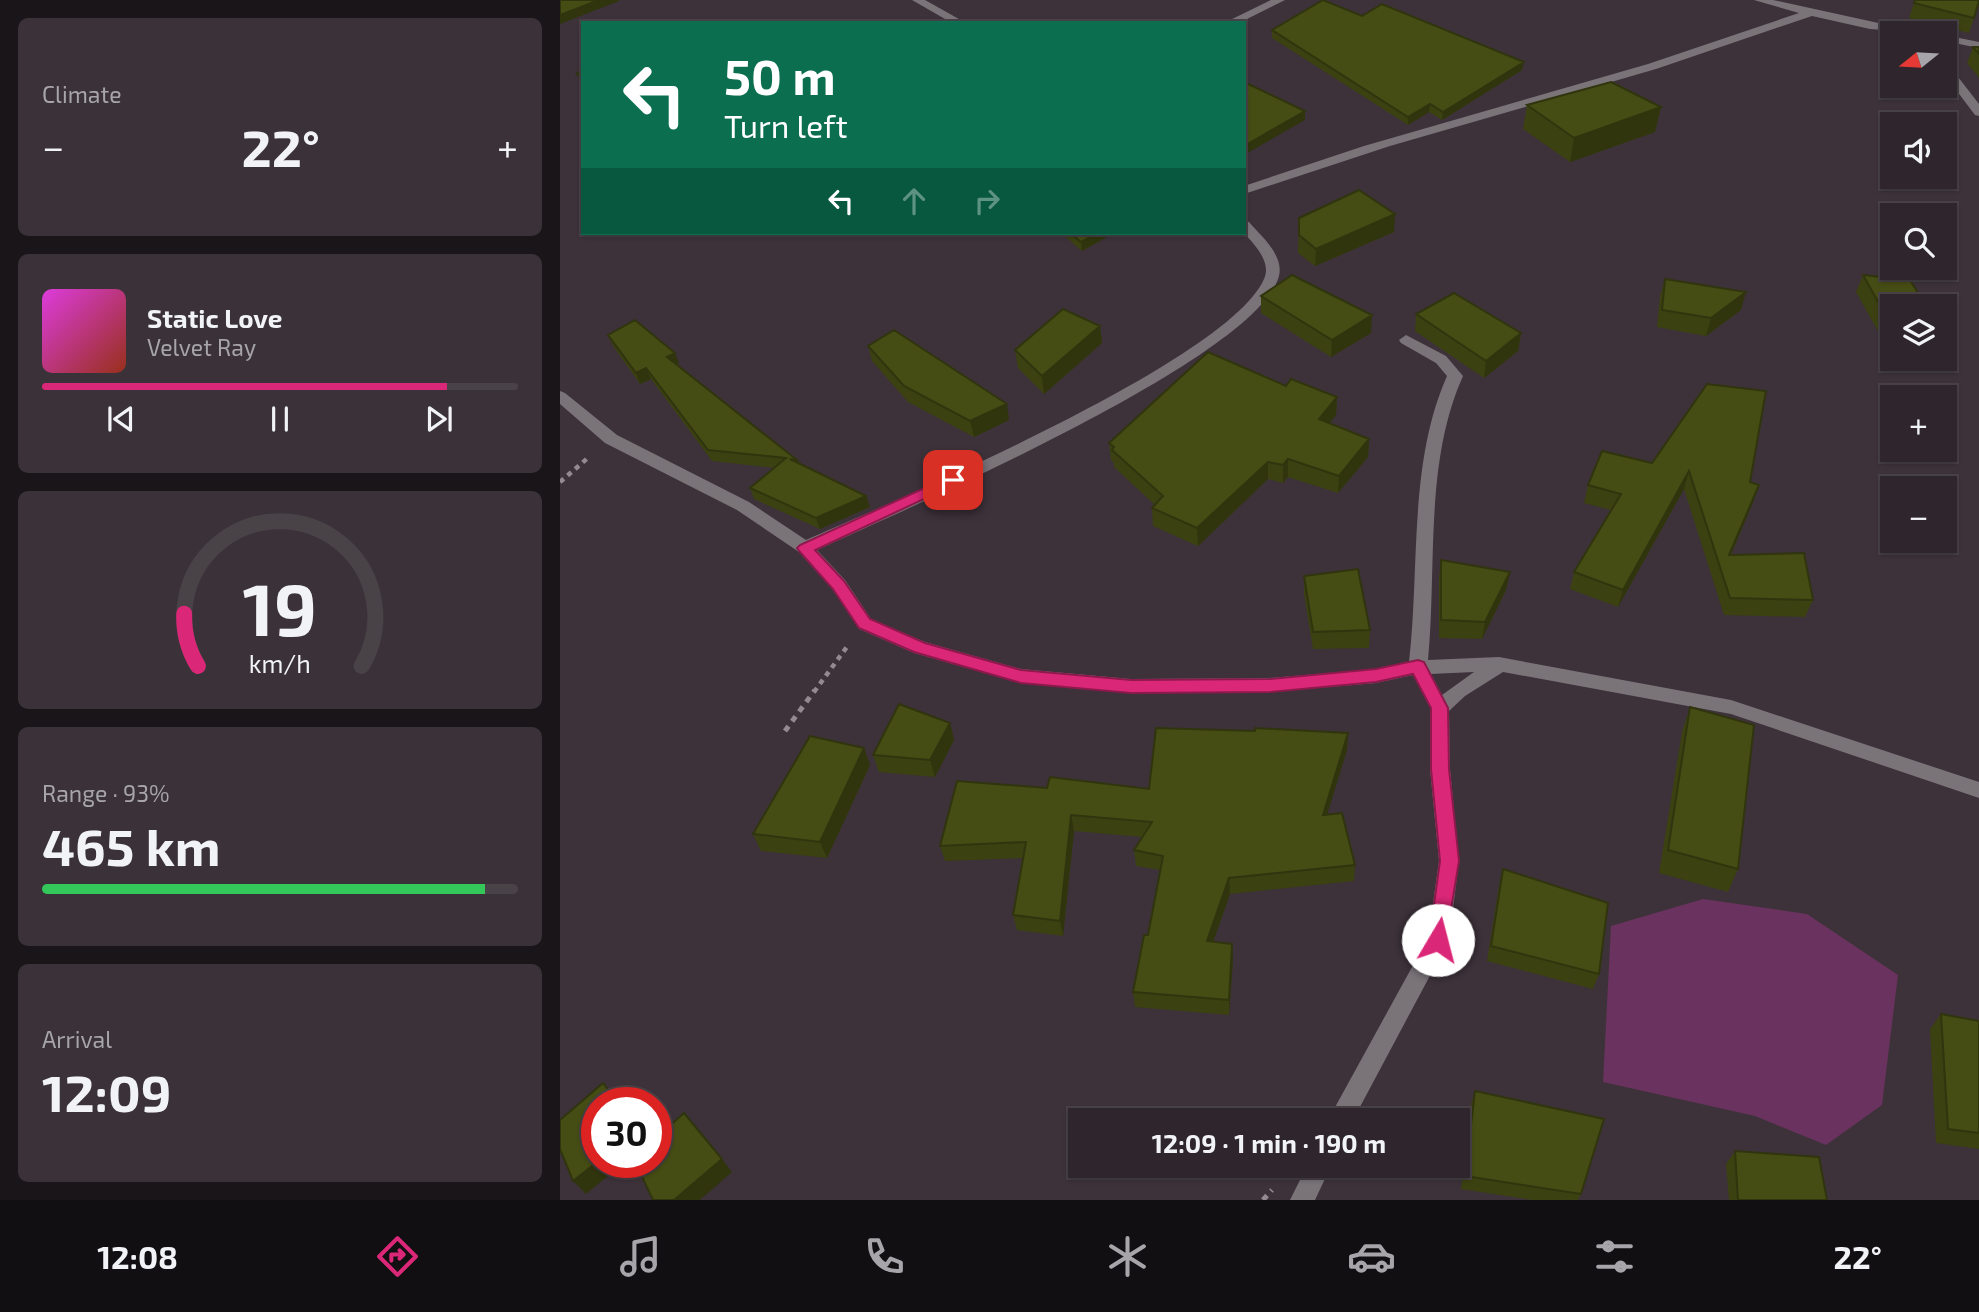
<!DOCTYPE html>
<html lang="en">
<head>
<meta charset="utf-8">
<style>
	:root { --surface:#2e262c; --page:#3a3238; --text:#f1f3f6; --muted:#a7a5a9; --line:#494348; --accent:#db2777 }
	body { margin:0; font-family:"Exo 2",sans-serif; background:var(--page); color:var(--text); height:100vh; display:flex; flex-direction:column; font-size:26px; white-space:nowrap }
	* { box-sizing:border-box; margin:0 }
	p { font-size:23px; color:var(--muted) }
	.icon { flex:none; width:38px; height:38px; fill:none; stroke:currentColor; stroke-width:2; stroke-linecap:round; stroke-linejoin:round }
	.map { position:relative; flex:1; overflow:hidden }
	.side { display:flex; flex-direction:column; gap:18px; padding:18px; background:#191518; width:560px }
	.side>* { flex:none }
	.guide { position:absolute; left:21px; top:21px; width:665px; height:214px; border-radius:0px; box-shadow:0 2px 5px #0004,0 0 0 2px var(--line); background:#0b6e4f; color:#fff; overflow:hidden }
	.needle { width:46px; rotate:252deg }
	.tools { position:absolute; left:1320px; top:21px; display:grid; gap:14px }
	.tools a { display:grid; place-items:center; width:77px; height:77px; border-radius:0px; background:var(--surface); box-shadow:0 2px 5px #0004,0 0 0 2px var(--line); font-size:35px }
	.speed { position:absolute; left:21px; top:1087px; display:flex; gap:14px; font-size:35px; font-weight:700; text-align:center }
	.speed>* { display:grid; place-content:center; width:91px; height:91px; border-radius:50%; background:var(--surface); box-shadow:0 2px 5px #0004,0 0 0 2px var(--line); line-height:1 }
	.speed .limit { border:10px solid #d22; background:#fff; color:#111 }
	.pin { position:absolute; display:grid; place-items:center; width:60px; height:60px; color:#fff; margin:-30px; border-radius:14px; box-shadow:0 4px 10px #0006 }
	.me { position:absolute; width:77px; margin:-38px; rotate:8deg; stroke-linejoin:round; filter:drop-shadow(0 0 5px #0008) }
	.turn { display:flex; align-items:center; gap:24px; height:147px; padding:0 28px; font-size:32px }
	.turn .icon { width:91px; height:91px; stroke-width:2.5 }
	.turn b { display:block; font-size:49px; line-height:60px }
	.lanes { display:flex; align-items:center; height:66px; padding:0 28px; background:#0003; justify-content:center; gap:35px; direction:ltr }
	.lanes .off { opacity:.35 }
	.big { font-size:52px; font-weight:700; line-height:1.1 }
	.side .widget { flex:1; display:flex; flex-direction:column; justify-content:center; gap:10px; min-width:0; padding:0 24px; border-radius:10px; background:var(--page) }
	.side .dial { align-items:center; gap:0 }
	.dial svg { height:182px; overflow:visible; fill:none; stroke:var(--line); stroke-width:7; stroke-linecap:round; text-anchor:middle }
	.dial text { fill:var(--text); stroke:none }
	.song { display:flex; align-items:center; gap:21px }
	.cover { width:84px; height:84px; border-radius:10px; background:linear-gradient(135deg,hsl(300 70% 55%),hsl(10 70% 35%)) }
	.played { height:7px; border-radius:4px; background:linear-gradient(90deg,var(--accent) 85%,var(--line) 85%) }
	.keys { display:flex; justify-content:space-around; direction:ltr }
	.heat { display:flex; justify-content:space-between; align-items:center; font-size:38px; direction:ltr }
	.charge { height:10px; border-radius:5px; background:linear-gradient(90deg,#34c759 93%,var(--line) 0) }
	.trip { position:absolute; left:508px; top:1108px; width:402px; height:70px; border-radius:0px; background:var(--surface); box-shadow:0 2px 5px #0004,0 0 0 2px var(--line); font-weight:700; line-height:70px; text-align:center }
	.menu { display:flex; height:112px; justify-content:space-around; align-items:center; background:#120f12; color:var(--muted) }
	.menu .icon { width:49px; height:49px }
	.menu .active { color:var(--accent) }
	.menu b { font-size:32px; color:var(--text) }
	main { display:flex; flex:1; min-height:0 }
	.map>svg:first-child { display:block }
	.green { fill:#6a325e }
	.lines { fill:none; stroke-linecap:round; stroke-linejoin:round }
	.path-far1 { stroke:#938a90; stroke-width:4.5; stroke-dasharray:5 5; stroke-linecap:butt }
	.path { stroke:#938a90; stroke-width:5; stroke-dasharray:6 6; stroke-linecap:butt }
	.minor { fill:#7a7478; fill-rule:evenodd }
	.wall { fill:#3b4111 }
	.shaded-wall { fill:#30350e }
	.building { fill:#454c14; stroke:#30350e; stroke-width:2 }
	.route { fill:#db2777; stroke:#8e194d; stroke-width:2 }
</style>
</head>
<body>
<main>
<section class="side">
<div class="widget"><p>Climate</p>
<div class="heat"><a>−</a><b class="big">22°</b><a>+</a></div>
</div>
<div class="widget">
<div class="song"><i class="cover"></i><div><b>Static Love</b><p>Velvet Ray</p></div></div>
<div class="played"></div>
<div class="keys"><svg class="icon" aria-label="previous" viewBox="0 0 24 24"><path d="M18 5L8 12l10 7zM5 5v14"/></svg><svg class="icon" aria-label="pause" viewBox="0 0 24 24"><path d="M8 5v14M16 5v14"/></svg><svg class="icon" aria-label="next" viewBox="0 0 24 24"><path d="M6 5l10 7-10 7zM19 5v14"/></svg></div>
</div>
<div class="widget dial"><svg viewBox="0 0 100 80">
<path d="M14 69A42 42 0 1 1 86 69"/>
<path d="M14 69A42 42 0 0 1 8 46" stroke="#db2777"/>
<text x="50" y="56" font-size="32" font-weight="700">19</text>
<text x="50" y="72" font-size="11">km/h</text>
</svg></div>
<div class="widget"><p>Range · 93%</p><b class="big">465 km</b><div class="charge"></div></div>
<div class="widget"><p>Arrival</p><b class="big">12:09</b></div>
</section>
<div class="map">
<svg width="1419" height="1200" viewBox="0 0 1419 1200">
	<rect width="100%" height="100%" fill="#3d323a"/>
	<path class="green" d="M1143 899 1247 914 1338 975 1322 1105 1266 1145 1195 1116 1043 1082 1051 926Z"/>
	<g class="lines">
		<path class="path-far1" d="M0 482 29 457
			M254 692 289 644"/>
		<path class="path" d="M225 731 255 690
			M703 1200 712 1190"/>
		<path class="minor" d="M352 0H365L406 23H392Z
			M711 0H725L679 23H664Z
			M1194 0H1213L1364 33 1310 29 1252 16 1096 69 830 146 684 194V186L804 146 1088 64 1239 13Z
			M1384 35 1419 42V48L1384 41Z
			M1384 63 1388 64 1419 104V116L1415 115 1384 74Z
			M684 221 689 222C701 236 724 255 719 276 698 358 341 511 257 550L285 580 311 619 365 642 461 669 571 679 710 678 816 669 849 662C860 568 848 464 887 376L876 363 841 343 839 340 846 335 886 356 903 376C864 463 877 567 868 660L939 657 1171 700 1419 782V798L1171 714 943 672 905 696 889 711 890 769 899 861 889 940 793 1120H768L868 938 879 861 870 769 871 708 853 675 816 683 710 692 571 693 461 683 354 653 299 629 273 590 239 552 177 510 45 443 0 404V391L5 393 57 435 189 502 246 540C337 500 668 361 704 279 712 262 694 244 684 233ZM914 672 882 695 871 674Z
			M747 1166H771L755 1200H730Z"/>
	</g>
	<path class="wall" d="M1355 0 1414 18 1409 33 1349 18Z
		M802 16 962 70 882 120 869 112 848 125 712 38V30Z
		M1413 47H1419V78L1407 63Z
		M967 105 1101 107 1095 132 1010 162 963 129Z
		M739 218 834 232 755 266 738 253Z
		M501 233H554L522 251Z
		M1303 275 1332 306V340H1323L1296 292Z
		M1105 279 1181 310 1146 336 1097 327 1100 296Z
		M701 296 811 333 771 357 701 313Z
		M856 314 961 333 958 351 924 378 855 331Z
		M540 326 542 343 484 394 458 368 455 350Z
		M48 335 119 363 117 365 237 460 238 463 306 496 310 507 260 529 194 499 190 488 215 468 152 461 91 379 80 384 53 346Z
		M308 346 449 420 414 437 348 402 312 361Z
		M726 386 777 397 776 415 769 423 809 439 808 457 778 493 728 477 723 483 708 479 638 546 593 526 592 508 595 505 554 467V463L551 460 549 443Z
		M1092 463 1190 482 1199 485 1193 502 1171 555 1253 600 1245 617 1164 615 1124 489 1058 607 1010 589 1014 572 1051 510 1024 503 1028 485Z
		M881 560 950 572 946 590 922 639 879 638V578Z
		M744 576 810 630 809 648 753 649 744 594Z
		M1130 707 1178 869 1168 892 1099 873 1122 732Z
		M390 723 394 740 375 777 319 772 313 755Z
		M788 733 787 750 767 814 795 865 794 881 670 894 653 942 673 959 669 1015 575 1007 573 992 588 935 600 870 576 866 574 850 582 837 514 831 503 936 457 930 453 915 463 858 385 861 380 846 487 788 589 789Z
		M304 748 310 765 267 858 201 851 193 834Z
		M943 869 1039 974 1033 989 927 961 939 885Z
		M1381 1014 1419 1021V1149L1376 1143 1370 1029Z
		M915 1091 1021 1194 1018 1200H972L901 1189 911 1105Z
		M1175 1151 1267 1200H1169L1166 1164Z"/>
	<path class="shaded-wall" d="M39 0H59V1L0 24V15Z
		M964 62 962 70 882 120 883 112Z
		M870 104 869 112 848 125V117Z
		M1101 107 1095 132 1010 162 1014 138Z
		M745 111V120L684 155V146Z
		M835 214 834 232 755 266 756 249Z
		M538 233H554L522 251 521 242Z
		M1186 292 1181 310 1146 336 1151 318Z
		M812 315 811 333 771 357 772 340Z
		M540 326 542 343 484 394 482 376Z
		M961 333 958 351 924 378 926 361Z
		M115 353 119 363 111 368 107 357Z
		M86 368 91 379 80 384 76 373Z
		M777 397 776 415 759 437V419Z
		M447 404 449 420 414 437 410 421Z
		M809 439 808 457 778 493 779 476Z
		M728 459V477L723 483V465Z
		M708 462V479L638 546 637 528Z
		M1129 471 1124 489 1058 607 1063 590Z
		M1199 485 1193 502 1163 573 1169 555Z
		M306 496 310 507 260 529 256 518Z
		M950 572 946 590 922 639 925 622Z
		M390 723 394 740 375 777 370 760Z
		M788 733 787 750 762 831 763 815Z
		M304 748 310 765 267 858 260 842Z
		M511 815 514 831 503 936 500 921Z
		M669 878 670 894 648 956 647 941Z
		M672 944 673 959 669 1015V1000Z
		M162 1159 172 1172 140 1200H114Z
		M37 1162H65L26 1194 13 1181Z"/>
	<path class="building" d="M0 0H39L0 15Z
		M763 0 802 16 822 4 964 62 883 112 870 104 848 117 712 30Z
		M1355 0H1419V1L1414 18 1354 3Z
		M1413 47H1419V54Z
		M23 68V80L17 74Z
		M684 82 745 111 684 146Z
		M1051 82 1101 107 1014 138 967 105Z
		M799 190 835 214 756 249 739 235V218Z
		M510 233H538L521 242Z
		M732 275 812 315 772 340 701 296Z
		M1303 275 1350 280 1366 306H1332V323H1330Z
		M1105 279 1186 292 1151 318 1102 310Z
		M894 293 961 333 926 361 856 314Z
		M503 309 540 326 482 376 455 350Z
		M75 320 115 353 107 357 237 460 230 459 306 496 256 518 190 488 226 458 148 450 86 368 76 373 48 335Z
		M334 330 447 404 410 421 344 386 308 346Z
		M648 352 726 386 731 379 777 397 759 419 809 439 779 476 728 459 723 465 708 462 637 528 592 508 603 496 552 450 554 447 549 443Z
		M1147 384 1206 391 1190 482 1199 485 1169 555 1244 553 1253 600 1170 598 1129 471 1063 590 1014 572 1061 494 1028 485 1042 451 1092 463Z
		M881 560 950 572 925 622 881 620Z
		M798 569 810 630 753 632 744 576Z
		M339 704 390 723 370 760 313 755Z
		M1130 707 1194 725 1178 869 1108 850Z
		M596 728 695 731V728L788 733 763 815 782 813 795 865 669 878 647 941 672 944 669 1000 573 992 584 935H588L603 856 574 850 592 822 511 815 500 921 453 915 466 842 380 846 397 781 487 788 490 777 589 789Z
		M250 736 304 748 260 842 193 834Z
		M943 869 1048 903 1039 974 931 946Z
		M1381 1014 1419 1021V1133L1388 1129Z
		M43 1083 57 1102H37V1162L13 1181 0 1149V1120Z
		M915 1091 1044 1119 1021 1194 905 1176Z
		M124 1113 162 1159 114 1200H93L75 1162H96V1138Z
		M1175 1151 1259 1157 1267 1200H1178Z"/>
	<path class="route" d="M393 475 400 480 398 483 255 550 284 581 310 619 365 643 461 670 571 680 710 679 816 669 858 660 864 662 888 708 889 769 899 861 885 946 878 949 871 946 869 940 880 861 871 769V708L853 674 816 682 710 692 571 693 461 683 354 652 299 628 273 589 240 552 237 548 240 545Z"/>
</svg>
<div class="tools">
<a><svg class="needle" viewBox="-14 -14 28 28"><path d="M0-13l5 13h-10z" fill="#e53935"/><path d="M0 13l5-13h-10z" fill="#a7a5a9"/></svg></a>
<a><svg class="icon" aria-label="sound" viewBox="0 0 24 24"><path d="M4 9h4l5-4v14l-5-4H4zM17 9q2 3 0 6"/></svg></a>
<a><svg class="icon" aria-label="search" viewBox="0 0 24 24"><circle cx="10" cy="10" r="6"/><path d="M15 15l6 6"/></svg></a>
<a><svg class="icon" aria-label="layers" viewBox="0 0 24 24"><path d="M12 4l9 5-9 5-9-5zM3 14l9 5 9-5"/></svg></a>
<a>+</a>
<a>−</a>
</div>
<div class="speed"><div class="limit">30</div></div>
<div class="pin" style="left:393px;top:480px;background:#d93025"><svg class="icon" aria-label="arrive" viewBox="0 0 24 24"><path d="M6 21V4h12l-3 4 3 4H6"/></svg></div>
<svg class="me" style="left:878px;top:940px" viewBox="-20 -20 40 40"><circle r="19" fill="#fff"/><path d="M0-13L10 11 0 6-10 11z" fill="#db2777"/></svg>
<div class="trip">12:09 · 1 min · 190 m</div>
<div class="guide">
<div class="turn"><svg class="icon" aria-label="left" viewBox="0 0 24 24"><path d="M17 20v-9H6M10 6l-5 5 5 5"/></svg><div><b>50 m</b>Turn left</div></div>
<div class="lanes"><svg class="icon" aria-label="left" viewBox="0 0 24 24"><path d="M17 20v-9H6M10 6l-5 5 5 5"/></svg><svg class="icon off" aria-label="ahead" viewBox="0 0 24 24"><path d="M12 20V5M6 11l6-6 6 6"/></svg><svg class="icon off" aria-label="right" viewBox="0 0 24 24"><path d="M7 20v-9h11M14 6l5 5-5 5"/></svg></div>
</div>
</div>
</main>
<nav class="menu">
<b>12:08</b>
<svg class="icon active" aria-label="directions" viewBox="0 0 24 24"><path d="M12 3l9 9-9 9-9-9zM9 14v-3h6M13 9l2 2-2 2"/></svg>
<svg class="icon" aria-label="music" viewBox="0 0 24 24"><path d="M9 18V5l10-2v13"/><circle cx="6" cy="18" r="3"/><circle cx="16" cy="16" r="3"/></svg>
<svg class="icon" aria-label="phone" viewBox="0 0 24 24"><path d="M5 4h4l2 5-3 2q2 4 5 5l2-3 5 2v4C11 20 4 13 5 4z"/></svg>
<svg class="icon" aria-label="climate" viewBox="0 0 24 24"><path d="M12 3v18M4 7l16 10M4 17L20 7"/></svg>
<svg class="icon" aria-label="car" viewBox="0 0 24 24"><path d="M5 17H2v-5l4-1 3-4h7l3 4 3 1v5h-3M9 17h6M6 11h13"/><circle cx="7" cy="17" r="2"/><circle cx="17" cy="17" r="2"/></svg>
<svg class="icon" aria-label="filters" viewBox="0 0 24 24"><path d="M4 7h16M4 17h16"/><circle cx="9" cy="7" r="2"/><circle cx="15" cy="17" r="2"/></svg>
<b>22°</b>
</nav>
</body>
</html>
